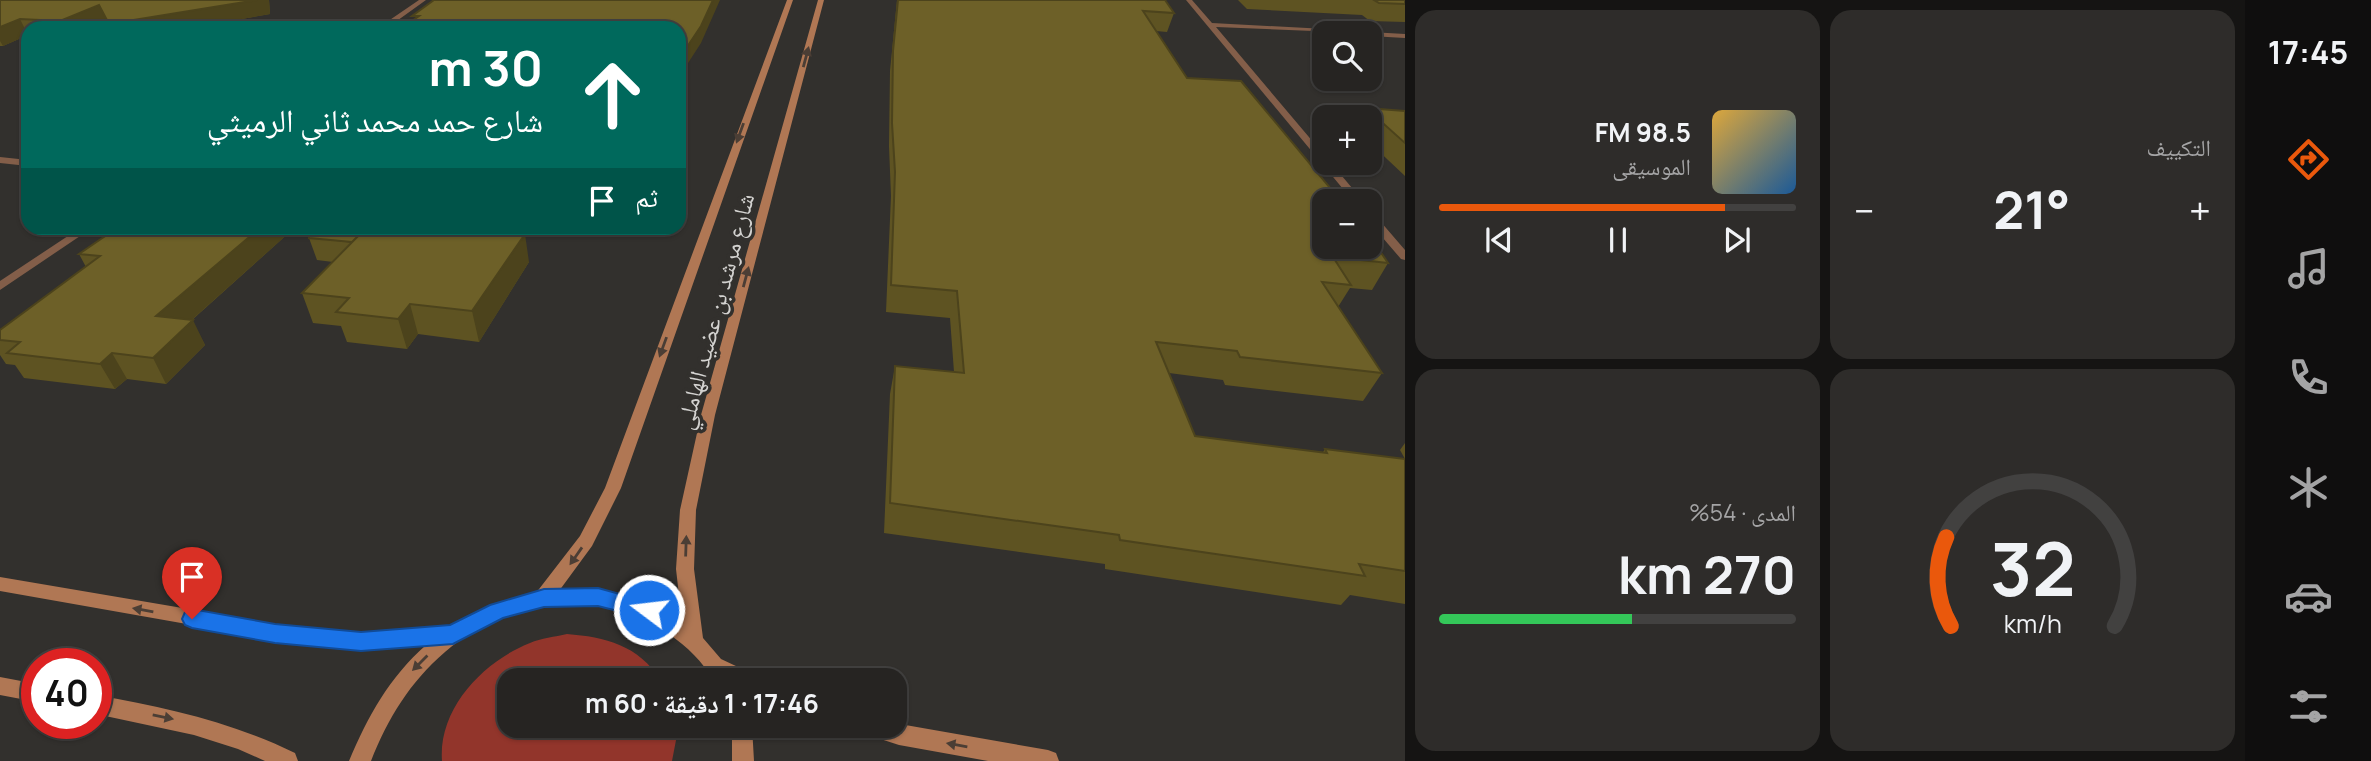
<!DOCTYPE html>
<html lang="ar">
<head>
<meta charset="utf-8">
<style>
	:root { --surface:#262422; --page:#2e2c2a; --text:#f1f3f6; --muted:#a4a4a5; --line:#424140; --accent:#ea580c }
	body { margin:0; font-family:Manrope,"Noto Naskh Arabic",sans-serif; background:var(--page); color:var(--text); direction:rtl; height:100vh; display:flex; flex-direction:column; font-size:26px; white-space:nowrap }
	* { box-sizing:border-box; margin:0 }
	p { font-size:23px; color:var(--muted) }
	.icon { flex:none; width:38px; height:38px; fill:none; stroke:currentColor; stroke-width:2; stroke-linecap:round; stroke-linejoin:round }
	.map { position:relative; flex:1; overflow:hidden; direction:ltr }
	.sheet { display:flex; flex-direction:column; gap:10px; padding:10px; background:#151413; width:840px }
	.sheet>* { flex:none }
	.top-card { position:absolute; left:21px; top:21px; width:665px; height:214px; border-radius:21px; box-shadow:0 2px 5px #0004,0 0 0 2px var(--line); direction:rtl; background:#00695c; color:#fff; overflow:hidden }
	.tools { position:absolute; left:1312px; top:21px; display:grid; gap:14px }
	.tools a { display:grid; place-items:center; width:70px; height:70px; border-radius:14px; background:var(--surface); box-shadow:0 2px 5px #0004,0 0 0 2px var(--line); font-size:35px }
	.speed { position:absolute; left:21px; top:648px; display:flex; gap:14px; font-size:35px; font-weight:700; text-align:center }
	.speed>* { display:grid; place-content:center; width:91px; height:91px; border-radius:50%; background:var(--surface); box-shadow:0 2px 5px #0004,0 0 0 2px var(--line); line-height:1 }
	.speed .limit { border:10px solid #d22; background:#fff; color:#111 }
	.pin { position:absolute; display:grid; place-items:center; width:60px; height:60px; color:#fff; margin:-72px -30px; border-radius:50% 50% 50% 0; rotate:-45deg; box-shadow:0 0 7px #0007 }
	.pin .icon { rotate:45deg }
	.me { position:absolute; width:77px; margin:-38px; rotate:285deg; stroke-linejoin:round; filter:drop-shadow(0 0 5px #0008) }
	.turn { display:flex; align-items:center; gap:24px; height:147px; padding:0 28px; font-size:32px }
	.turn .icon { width:91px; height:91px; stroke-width:2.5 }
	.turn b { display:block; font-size:49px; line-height:60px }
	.then { display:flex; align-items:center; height:66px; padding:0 28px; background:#0003; gap:14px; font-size:26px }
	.big { font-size:52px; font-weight:700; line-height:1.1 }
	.sheet .card { flex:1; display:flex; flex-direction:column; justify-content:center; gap:10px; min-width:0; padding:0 24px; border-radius:21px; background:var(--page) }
	.sheet .dial { align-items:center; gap:0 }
	.dial svg { height:182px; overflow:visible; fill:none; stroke:var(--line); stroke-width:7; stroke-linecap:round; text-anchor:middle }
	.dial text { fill:var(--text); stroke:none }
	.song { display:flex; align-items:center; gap:21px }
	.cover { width:84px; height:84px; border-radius:10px; background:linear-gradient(135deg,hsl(40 70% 55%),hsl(210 70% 35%)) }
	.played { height:7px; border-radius:4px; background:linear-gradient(90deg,var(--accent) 80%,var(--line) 80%) }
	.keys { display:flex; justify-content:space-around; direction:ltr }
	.heat { display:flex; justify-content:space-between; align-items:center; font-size:38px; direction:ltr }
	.charge { height:10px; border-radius:5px; background:linear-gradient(90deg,#34c759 54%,var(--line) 0) }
	.sheet .tiles { flex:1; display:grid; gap:10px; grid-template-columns:repeat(2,1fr) }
	.trip { position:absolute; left:497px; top:668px; width:410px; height:70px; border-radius:21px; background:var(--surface); box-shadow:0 2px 5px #0004,0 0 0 2px var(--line); font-weight:700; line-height:70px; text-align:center; direction:rtl }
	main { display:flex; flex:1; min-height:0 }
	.menu { display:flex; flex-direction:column; width:126px; justify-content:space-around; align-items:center; background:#0f0e0e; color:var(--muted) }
	.menu .icon { width:49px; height:49px }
	.menu .selected { color:var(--accent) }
	.menu b { font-size:32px; color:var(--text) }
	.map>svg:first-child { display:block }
	.green { fill:#92352b }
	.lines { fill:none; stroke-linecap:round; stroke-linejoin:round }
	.street { fill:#835e49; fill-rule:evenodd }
	.secondary { fill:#b07754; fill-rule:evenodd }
	.wall { fill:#5e5322 }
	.shaded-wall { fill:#4c431c }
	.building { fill:#6d6028; stroke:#4c431c; stroke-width:2 }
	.oneway { fill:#4b3e35 }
	.route { fill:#1a73e8; stroke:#114b97; stroke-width:2 }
	.labels { text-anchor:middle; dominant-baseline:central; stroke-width:7; stroke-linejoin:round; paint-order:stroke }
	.street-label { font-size:24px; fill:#d3d2d0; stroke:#32302d }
</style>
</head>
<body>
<main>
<nav class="menu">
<b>17:45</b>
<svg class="icon selected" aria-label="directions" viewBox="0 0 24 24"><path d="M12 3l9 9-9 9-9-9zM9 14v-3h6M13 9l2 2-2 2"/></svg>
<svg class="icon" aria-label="music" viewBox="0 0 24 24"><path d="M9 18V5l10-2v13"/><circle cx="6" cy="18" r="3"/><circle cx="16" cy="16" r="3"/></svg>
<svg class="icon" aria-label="phone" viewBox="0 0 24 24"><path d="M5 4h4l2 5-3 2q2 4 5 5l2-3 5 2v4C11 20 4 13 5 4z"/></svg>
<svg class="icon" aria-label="climate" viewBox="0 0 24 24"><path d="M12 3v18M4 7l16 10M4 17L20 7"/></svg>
<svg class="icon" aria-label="car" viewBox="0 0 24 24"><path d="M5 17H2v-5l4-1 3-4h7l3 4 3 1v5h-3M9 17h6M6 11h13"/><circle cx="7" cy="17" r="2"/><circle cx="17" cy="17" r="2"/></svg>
<svg class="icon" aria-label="filters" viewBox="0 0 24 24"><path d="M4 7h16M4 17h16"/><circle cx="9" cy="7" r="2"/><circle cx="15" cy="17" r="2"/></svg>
</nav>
<section class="sheet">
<div class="tiles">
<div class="card"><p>التكييف</p>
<div class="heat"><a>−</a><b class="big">21°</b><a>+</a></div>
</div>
<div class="card">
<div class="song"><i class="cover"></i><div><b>98.5 FM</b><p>الموسيقى</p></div></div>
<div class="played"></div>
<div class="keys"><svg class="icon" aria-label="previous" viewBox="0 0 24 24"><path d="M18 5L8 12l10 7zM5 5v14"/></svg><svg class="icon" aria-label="pause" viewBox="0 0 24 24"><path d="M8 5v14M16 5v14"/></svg><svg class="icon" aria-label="next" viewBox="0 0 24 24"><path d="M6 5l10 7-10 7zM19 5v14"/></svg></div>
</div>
<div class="card dial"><svg viewBox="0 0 100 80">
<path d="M14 69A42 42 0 1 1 86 69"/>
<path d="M14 69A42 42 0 0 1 12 30" stroke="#ea580c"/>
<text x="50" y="56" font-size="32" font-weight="700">32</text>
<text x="50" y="72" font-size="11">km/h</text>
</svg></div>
<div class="card"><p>المدى · 54%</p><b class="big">270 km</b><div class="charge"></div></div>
</div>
</section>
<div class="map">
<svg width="1405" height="761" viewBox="0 0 1405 761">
	<rect width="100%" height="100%" fill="#32302d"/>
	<path class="green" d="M567 634C605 637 639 645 661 681H509V726H676L677 735 672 761H442C438 708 484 661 530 643 541 638 555 637 567 634Z"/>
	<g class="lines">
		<path class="street" d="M419 0H426L387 28H378Z
			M1186 0H1192L1212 23 1363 31V33L1216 27 1325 156V163H1331L1363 201H1353Z
			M1370 32 1405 34V38L1370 36V33H1367Z
			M0 157 28 160V166L0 163Z
			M1370 213 1374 214 1405 250V260L1401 259 1370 223Z
			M80 228H92L0 290V281Z"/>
		<path class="secondary" d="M787 0H793L621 488 592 546 559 591C603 586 645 597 682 622L676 569 680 510 701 415 818 0H824L715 415 696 510 694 569 703 638 721 659 755 675 758 681H713C703 661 687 647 669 634 603 587 506 599 445 652 410 682 388 718 371 761H349C368 716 389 678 426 645L361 649 317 647 0 591V577L317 631 361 633 451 627 495 605 536 593 580 536 605 488Z
			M0 677 37 684V702L0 695Z
			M96 695C165 707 231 722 295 753L298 761H265L238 749 194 735 96 714Z
			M894 723 1048 750 1056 753 1059 761H988L899 745 862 733 859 726H894Z
			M732 726H752L754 761H732Z"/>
	</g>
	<path class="wall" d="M0 0H269L270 14 190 28H110L106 20 89 28H28V35L3 46H0Z
		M897 0H1165L1174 13 1167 32 1156 31 1187 78 1388 263 1372 290 1350 288 1338 307 1382 373 1363 401 1225 385 1223 380 1169 373 1195 436 1323 452 1325 449 1405 459V604L1350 595 1341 605 1105 569V564L884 533 890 394 895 366 954 372 950 318 886 312 891 196 889 146 890 71Z
		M1238 0H1405V22L1370 21 1362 15 1247 9Z
		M1366 108 1405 111V176L1370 143V117H1361Z
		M291 231 192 320 205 345 166 384 127 379 115 389 24 378 15 365 6 364 0 355V330L86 267 79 254Z
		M309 238 529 262 479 342 418 334 407 349 347 342 341 326 313 323 302 293 333 262 317 260Z
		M1405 443V459L1400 450Z"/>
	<path class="shaded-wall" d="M257 0H269L270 14 190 28H111L109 24Z
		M713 0H720L701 43 679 77V59Z
		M99 5 106 20 89 28H64L60 21Z
		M20 19 28 35 3 46 0 41V27Z
		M260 228H290L291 231 168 341 156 316Z
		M525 234 529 262 479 342 472 311Z
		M410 304 418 334 407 349 398 319Z
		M193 320 205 345 166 384 153 358Z
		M112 353 127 379 115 389 100 364Z"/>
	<path class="building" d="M0 0H257L109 24 99 5 60 21 20 19 0 27Z
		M434 0H713L701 26 679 59V28H402L419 16H412Z
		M898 0H1165L1174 13 1143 11 1187 78 1241 81 1341 201H1325V247H1370V236L1388 263 1333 257 1351 285 1322 282 1382 373 1240 357 1237 351 1156 342 1195 436 1327 453 1325 449 1405 459V571L1359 564 1365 576 1120 540 1119 535 890 503 895 366 964 373 957 291 891 285 895 172 892 123 893 51Z
		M1374 0H1405V4L1379 3Z
		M1366 108 1405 111V143Z
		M117 228H260L156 316 193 320 153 358 112 353 100 364 7 353 20 342 0 340V330L100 256 79 254Z
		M309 228H366L352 242 309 238Z
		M366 228H459L525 234 472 311 410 304 398 319 336 312 349 298 302 293Z"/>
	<defs><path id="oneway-solid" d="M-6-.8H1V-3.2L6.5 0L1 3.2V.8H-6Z" transform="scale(1.75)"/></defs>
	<g class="oneway">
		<use href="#oneway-solid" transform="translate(806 57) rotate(-75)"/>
		<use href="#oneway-solid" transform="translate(740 133) rotate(110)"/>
		<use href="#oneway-solid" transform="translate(746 277) rotate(-75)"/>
		<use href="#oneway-solid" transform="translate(663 347) rotate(110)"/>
		<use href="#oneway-solid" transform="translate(686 546) rotate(-88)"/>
		<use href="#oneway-solid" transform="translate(576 556) rotate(125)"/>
		<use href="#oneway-solid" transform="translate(143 610) rotate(-170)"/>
		<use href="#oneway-solid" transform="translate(420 663) rotate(135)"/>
		<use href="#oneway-solid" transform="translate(163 717) rotate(11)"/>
		<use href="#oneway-solid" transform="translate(957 745) rotate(-170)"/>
	</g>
	<path class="route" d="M598 588 656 604 659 610 656 617 649 619 598 606 544 607 503 618 453 644 361 651 275 643 192 628 185 625 182 619 185 612 192 609 275 624 361 632 450 625 490 605 544 589Z"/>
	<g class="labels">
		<g class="street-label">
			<text transform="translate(714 311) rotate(-75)">شارع مرشد بن عضيد الهاملي</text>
		</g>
	</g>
</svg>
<div class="tools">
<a><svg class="icon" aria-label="search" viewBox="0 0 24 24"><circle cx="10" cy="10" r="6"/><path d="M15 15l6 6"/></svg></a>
<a>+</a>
<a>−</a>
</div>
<div class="speed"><div class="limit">40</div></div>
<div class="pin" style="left:192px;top:619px;background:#d93025"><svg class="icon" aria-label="arrive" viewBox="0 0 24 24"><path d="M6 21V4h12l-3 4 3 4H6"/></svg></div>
<svg class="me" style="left:649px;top:610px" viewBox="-20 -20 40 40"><circle r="17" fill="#1a73e8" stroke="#fff" stroke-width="3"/><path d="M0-11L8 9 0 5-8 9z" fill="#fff"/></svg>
<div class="trip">17:46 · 1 دقيقة · 60 m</div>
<div class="top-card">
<div class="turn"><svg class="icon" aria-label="ahead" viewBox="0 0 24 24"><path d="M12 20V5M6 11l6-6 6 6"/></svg><div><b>30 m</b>شارع حمد محمد ثاني الرميثي</div></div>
<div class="then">ثم<svg class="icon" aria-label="arrive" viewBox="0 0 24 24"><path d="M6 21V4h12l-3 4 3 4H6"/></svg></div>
</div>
</div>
</main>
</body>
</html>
